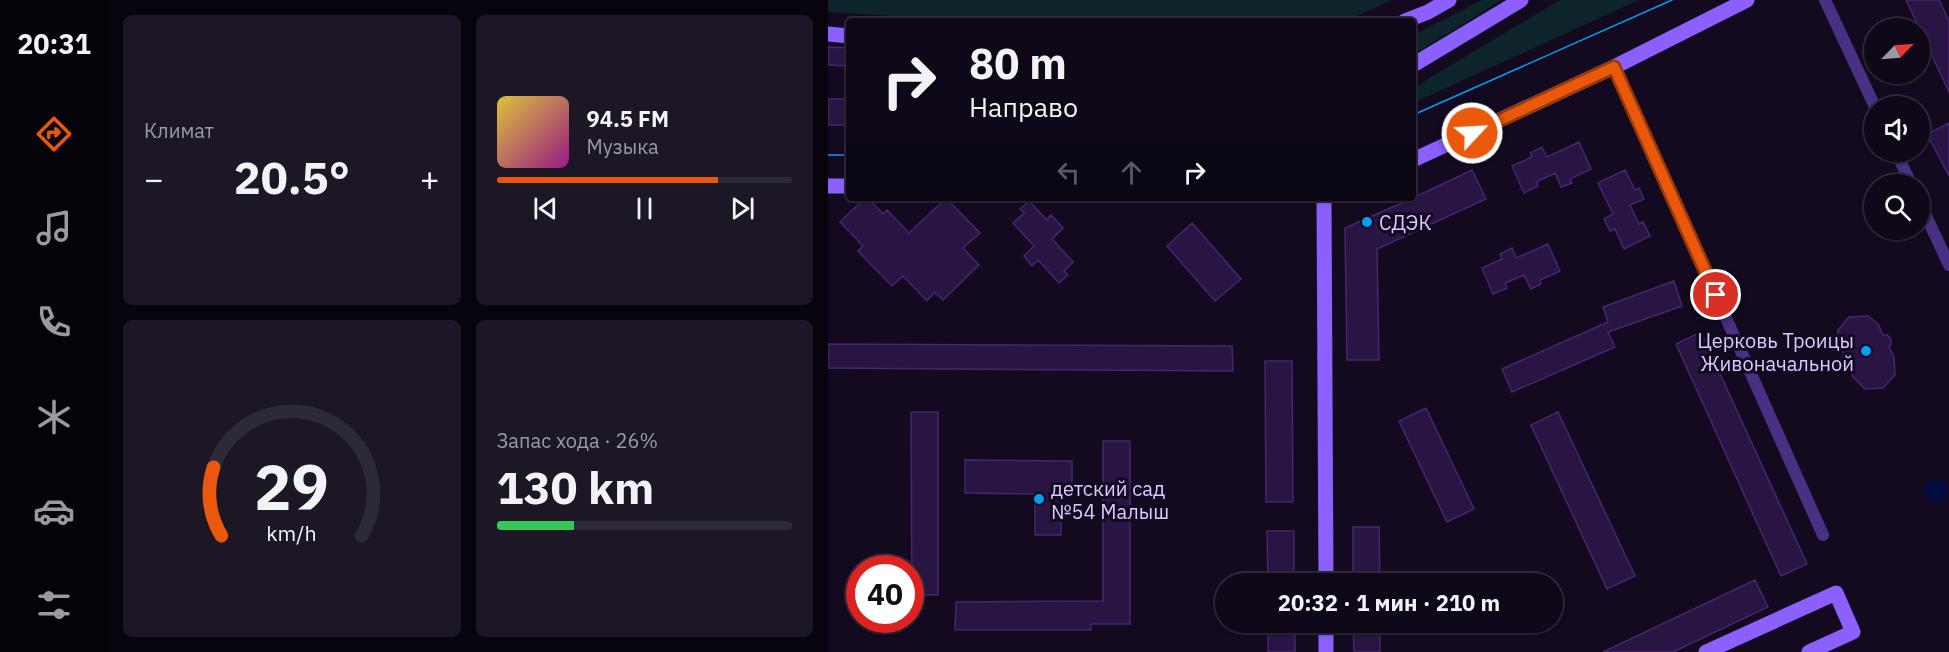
<!DOCTYPE html>
<html lang="ru">
<head>
<meta charset="utf-8">
<style>
	:root { --surface:#0e0818; --page:#1c1625; --text:#f1f3f6; --muted:#9b9aa2; --line:#2e2937; --accent:#ea580c }
	body { margin:0; font-family:"IBM Plex Sans",sans-serif; background:var(--page); color:var(--text); height:100vh; display:flex; flex-direction:column; font-size:22px; white-space:nowrap }
	* { box-sizing:border-box; margin:0 }
	p { font-size:20px; color:var(--muted) }
	.icon { flex:none; width:33px; height:33px; fill:none; stroke:currentColor; stroke-width:2; stroke-linecap:round; stroke-linejoin:round }
	.map { position:relative; flex:1; overflow:hidden }
	.drawer { display:flex; flex-direction:column; gap:15px; padding:15px; background:#08040d; width:720px }
	.drawer>* { flex:none }
	.top-card { position:absolute; left:18px; top:18px; width:570px; height:183px; border-radius:6px; box-shadow:0 2px 4px #0004,0 0 0 2px var(--line); background:#0e0818; color:var(--text); overflow:hidden }
	.needle { width:39px; rotate:65deg }
	.tools { position:absolute; left:1036px; top:18px; display:grid; gap:12px }
	.tools a { display:grid; place-items:center; width:66px; height:66px; border-radius:50%; background:var(--surface); box-shadow:0 2px 4px #0004,0 0 0 2px var(--line); font-size:30px }
	.speed { position:absolute; left:18px; top:555px; display:flex; gap:12px; font-size:30px; font-weight:700; text-align:center }
	.speed>* { display:grid; place-content:center; width:78px; height:78px; border-radius:50%; background:var(--surface); box-shadow:0 2px 4px #0004,0 0 0 2px var(--line); line-height:1 }
	.speed .limit { border:9px solid #d22; background:#fff; color:#111 }
	.pin { position:absolute; display:grid; place-items:center; width:51px; height:51px; color:#fff; margin:-26px; border:3px solid #fff; border-radius:50%; box-shadow:0 2px 6px #0007 }
	.me { position:absolute; width:66px; margin:-33px; rotate:65deg; stroke-linejoin:round; filter:drop-shadow(0 0 4px #0008) }
	.turn { display:flex; align-items:center; gap:21px; height:126px; padding:0 24px; font-size:27px }
	.turn .icon { width:78px; height:78px; stroke-width:2.5 }
	.turn b { display:block; font-size:42px; line-height:51px }
	.lanes { display:flex; align-items:center; height:57px; padding:0 24px; background:#0003; justify-content:center; gap:30px; direction:ltr }
	.lanes .off { opacity:.35 }
	.big { font-size:45px; font-weight:700; line-height:1.1 }
	.drawer .tile { flex:1; display:flex; flex-direction:column; justify-content:center; gap:9px; min-width:0; padding:0 21px; border-radius:9px; background:var(--page) }
	.drawer .dial { align-items:center; gap:0 }
	.dial svg { height:156px; overflow:visible; fill:none; stroke:var(--line); stroke-width:7; stroke-linecap:round; text-anchor:middle }
	.dial text { fill:var(--text); stroke:none }
	.song { display:flex; align-items:center; gap:18px }
	.cover { width:72px; height:72px; border-radius:9px; background:linear-gradient(135deg,hsl(50 70% 55%),hsl(310 70% 35%)) }
	.played { height:6px; border-radius:3px; background:linear-gradient(90deg,var(--accent) 75%,var(--line) 75%) }
	.keys { display:flex; justify-content:space-around; direction:ltr }
	.heat { display:flex; justify-content:space-between; align-items:center; font-size:33px; direction:ltr }
	.charge { height:9px; border-radius:4px; background:linear-gradient(90deg,#34c759 26%,var(--line) 0) }
	.drawer .tiles { flex:1; display:grid; gap:15px; grid-template-columns:repeat(2,1fr) }
	.trip { position:absolute; left:387px; top:573px; width:348px; height:60px; border-radius:30px; background:var(--surface); box-shadow:0 2px 4px #0004,0 0 0 2px var(--line); font-weight:700; line-height:60px; text-align:center }
	main { display:flex; flex:1; min-height:0 }
	.menu { display:flex; flex-direction:column; width:108px; justify-content:space-around; align-items:center; background:#06030a; color:var(--muted) }
	.menu .icon { width:42px; height:42px }
	.menu .active { color:var(--accent) }
	.menu b { font-size:27px; color:var(--text) }
	.map>svg:first-child { display:block }
	.green { fill:#0d242a }
	.water { fill:#040b3f }
	.building { fill:#291543; stroke:#462571; stroke-width:1.5 }
	.lines { fill:none; stroke-linecap:round; stroke-linejoin:round }
	.street { stroke:#483184; stroke-width:12 }
	.secondary { stroke:#8b60ff; stroke-width:15 }
	.tram { stroke:#00a0f4; stroke-width:1.5 }
	.route-casing { stroke:#983908; stroke-width:15 }
	.route { stroke:#ea580c; stroke-width:10 }
	.poi-dot { fill:#00a0f4; stroke:#130a20; stroke-width:2 }
	.labels { text-anchor:middle; dominant-baseline:central; stroke-width:6; stroke-linejoin:round; paint-order:stroke }
	.poi-label { font-size:20px; fill:#ddc9ff; stroke:#130a20; text-anchor:start }
</style>
</head>
<body>
<main>
<nav class="menu">
<b>20:31</b>
<svg class="icon active" aria-label="directions" viewBox="0 0 24 24"><path d="M12 3l9 9-9 9-9-9zM9 14v-3h6M13 9l2 2-2 2"/></svg>
<svg class="icon" aria-label="music" viewBox="0 0 24 24"><path d="M9 18V5l10-2v13"/><circle cx="6" cy="18" r="3"/><circle cx="16" cy="16" r="3"/></svg>
<svg class="icon" aria-label="phone" viewBox="0 0 24 24"><path d="M5 4h4l2 5-3 2q2 4 5 5l2-3 5 2v4C11 20 4 13 5 4z"/></svg>
<svg class="icon" aria-label="climate" viewBox="0 0 24 24"><path d="M12 3v18M4 7l16 10M4 17L20 7"/></svg>
<svg class="icon" aria-label="car" viewBox="0 0 24 24"><path d="M5 17H2v-5l4-1 3-4h7l3 4 3 1v5h-3M9 17h6M6 11h13"/><circle cx="7" cy="17" r="2"/><circle cx="17" cy="17" r="2"/></svg>
<svg class="icon" aria-label="filters" viewBox="0 0 24 24"><path d="M4 7h16M4 17h16"/><circle cx="9" cy="7" r="2"/><circle cx="15" cy="17" r="2"/></svg>
</nav>
<section class="drawer">
<div class="tiles">
<div class="tile"><p>Климат</p>
<div class="heat"><a>−</a><b class="big">20.5°</b><a>+</a></div>
</div>
<div class="tile">
<div class="song"><i class="cover"></i><div><b>94.5 FM</b><p>Музыка</p></div></div>
<div class="played"></div>
<div class="keys"><svg class="icon" aria-label="previous" viewBox="0 0 24 24"><path d="M18 5L8 12l10 7zM5 5v14"/></svg><svg class="icon" aria-label="pause" viewBox="0 0 24 24"><path d="M8 5v14M16 5v14"/></svg><svg class="icon" aria-label="next" viewBox="0 0 24 24"><path d="M6 5l10 7-10 7zM19 5v14"/></svg></div>
</div>
<div class="tile dial"><svg viewBox="0 0 100 80">
<path d="M14 69A42 42 0 1 1 86 69"/>
<path d="M14 69A42 42 0 0 1 10 34" stroke="#ea580c"/>
<text x="50" y="56" font-size="32" font-weight="700">29</text>
<text x="50" y="72" font-size="11">km/h</text>
</svg></div>
<div class="tile"><p>Запас хода · 26%</p><b class="big">130 km</b><div class="charge"></div></div>
</div>
</section>
<div class="map">
<svg width="1121" height="652" viewBox="0 0 1121 652">
	<rect width="100%" height="100%" fill="#130a20"/>
	<path class="green" d="M0 0H564L517 21H140L0 12Z
		M654 0H674L585 55V35Z
		M732 0H811L585 103V88Z"/>
	<path class="water" d="M1096 491a12 12 0 1 1 24 0a12 12 0 1 1-24 0Z"/>
	<path class="building" d="M1078 0H1111L1121 21V92Z
		M0 47 21 48V66L0 65Z
		M0 99H21V125H0Z
		M1121 123V176L1099 134Z
		M751 142 763 169 742 179 744 183 733 187 727 173 708 182 710 186 696 193 684 166 704 157 702 153 714 147 719 157Z
		M644 170 658 199 549 249 551 360H519L517 228 585 198Z
		M797 170 807 190 811 188 816 199 802 205 811 224 815 222 822 236 796 249 787 229 782 231 776 219 785 214 770 183Z
		M37 198H40L55 214 59 210 81 233 118 198 152 233 135 248 151 265 115 300 107 292 99 301 75 276 64 286 30 251 35 246 12 222Z
		M201 201 219 220 223 215 235 228 224 239 245 262 236 271 240 275 231 283 210 260 204 266 196 256 206 246 185 223 196 213 192 209Z
		M364 223 413 279 387 301 339 246Z
		M720 244 732 271 712 280 713 284 703 289 696 275 677 283 679 288 665 294 654 268 674 259 672 254 684 248 688 258Z
		M846 281 854 306 780 332 787 347 684 392 674 369 780 322 775 307Z
		M1040 316 1050 324 1055 335H1059L1063 339V344L1061 347 1066 357 1067 375 1055 388 1037 389 1025 377 1020 366 1013 362 1015 354 1009 340 1010 330 1021 317Z
		M873 332 979 564 953 576 848 344Z
		M0 344 404 346 405 371 0 368Z
		M437 361H464L465 502H438Z
		M598 408 646 509 619 522 571 421Z
		M83 412H110V595H84Z
		M730 412 807 576 779 589 703 425Z
		M275 441H302V624H263V630H127L128 602 275 601Z
		M137 460 244 461V490H233V535H207V494L137 493Z
		M525 527H551L552 584H525Z
		M439 531H466V584H440Z
		M927 580 940 607 845 652H775Z
		M440 622H467V652H440Z
		M525 622H552V652H526Z"/>
	<g class="lines">
		<path class="street" d="M997 0 1047 107
			M786 67 995 535
			M1068 152 1083 184
			M1092 203 1121 265"/>
		<path class="secondary" d="M577 21 600 12 621 0
			M0 34 21 36
			M585 65 693 0
			M585 160 786 67 919 0
			M0 186H21
			M496 198 498 584
			M498 622V652
			M878 652 1008 593 1025 632 981 652"/>
		<path class="tram" d="M585 115 844 0
			M0 155H21"/>
	</g>
	<g class="lines">
		<defs>
			<path id="route" d="M644 133 786 67 888 295"/>
		</defs>
		<use href="#route" class="route-casing"/>
		<use href="#route" class="route"/>
	</g>
	<g class="poi-dot">
		<circle cx="539" cy="222" r="6"/>
		<circle cx="1038" cy="351" r="6"/>
		<circle cx="211" cy="499" r="6"/>
	</g>
	<g class="labels">
		<g class="poi-label">
			<text x="551" y="222">СДЭК</text>
			<text x="1026" y="340" text-anchor="end">Церковь Троицы<tspan x="1026" dy="23">Живоначальной</tspan></text>
			<text x="223" y="488">детский сад<tspan x="223" dy="23">№54 Малыш</tspan></text>
		</g>
	</g>
</svg>
<div class="tools">
<a><svg class="needle" viewBox="-14 -14 28 28"><path d="M0-13l5 13h-10z" fill="#e53935"/><path d="M0 13l5-13h-10z" fill="#9b9aa2"/></svg></a>
<a><svg class="icon" aria-label="sound" viewBox="0 0 24 24"><path d="M4 9h4l5-4v14l-5-4H4zM17 9q2 3 0 6"/></svg></a>
<a><svg class="icon" aria-label="search" viewBox="0 0 24 24"><circle cx="10" cy="10" r="6"/><path d="M15 15l6 6"/></svg></a>
</div>
<div class="speed"><div class="limit">40</div></div>
<div class="pin" style="left:888px;top:295px;background:#d93025"><svg class="icon" aria-label="arrive" viewBox="0 0 24 24"><path d="M6 21V4h12l-3 4 3 4H6"/></svg></div>
<svg class="me" style="left:644px;top:133px" viewBox="-20 -20 40 40"><circle r="17" fill="#ea580c" stroke="#fff" stroke-width="3"/><path d="M0-11L8 9 0 5-8 9z" fill="#fff"/></svg>
<div class="trip">20:32 · 1 мин · 210 m</div>
<div class="top-card">
<div class="turn"><svg class="icon" aria-label="right" viewBox="0 0 24 24"><path d="M7 20v-9h11M14 6l5 5-5 5"/></svg><div><b>80 m</b>Направо</div></div>
<div class="lanes"><svg class="icon off" aria-label="left" viewBox="0 0 24 24"><path d="M17 20v-9H6M10 6l-5 5 5 5"/></svg><svg class="icon off" aria-label="ahead" viewBox="0 0 24 24"><path d="M12 20V5M6 11l6-6 6 6"/></svg><svg class="icon" aria-label="right" viewBox="0 0 24 24"><path d="M7 20v-9h11M14 6l5 5-5 5"/></svg></div>
</div>
</div>
</main>
</body>
</html>
